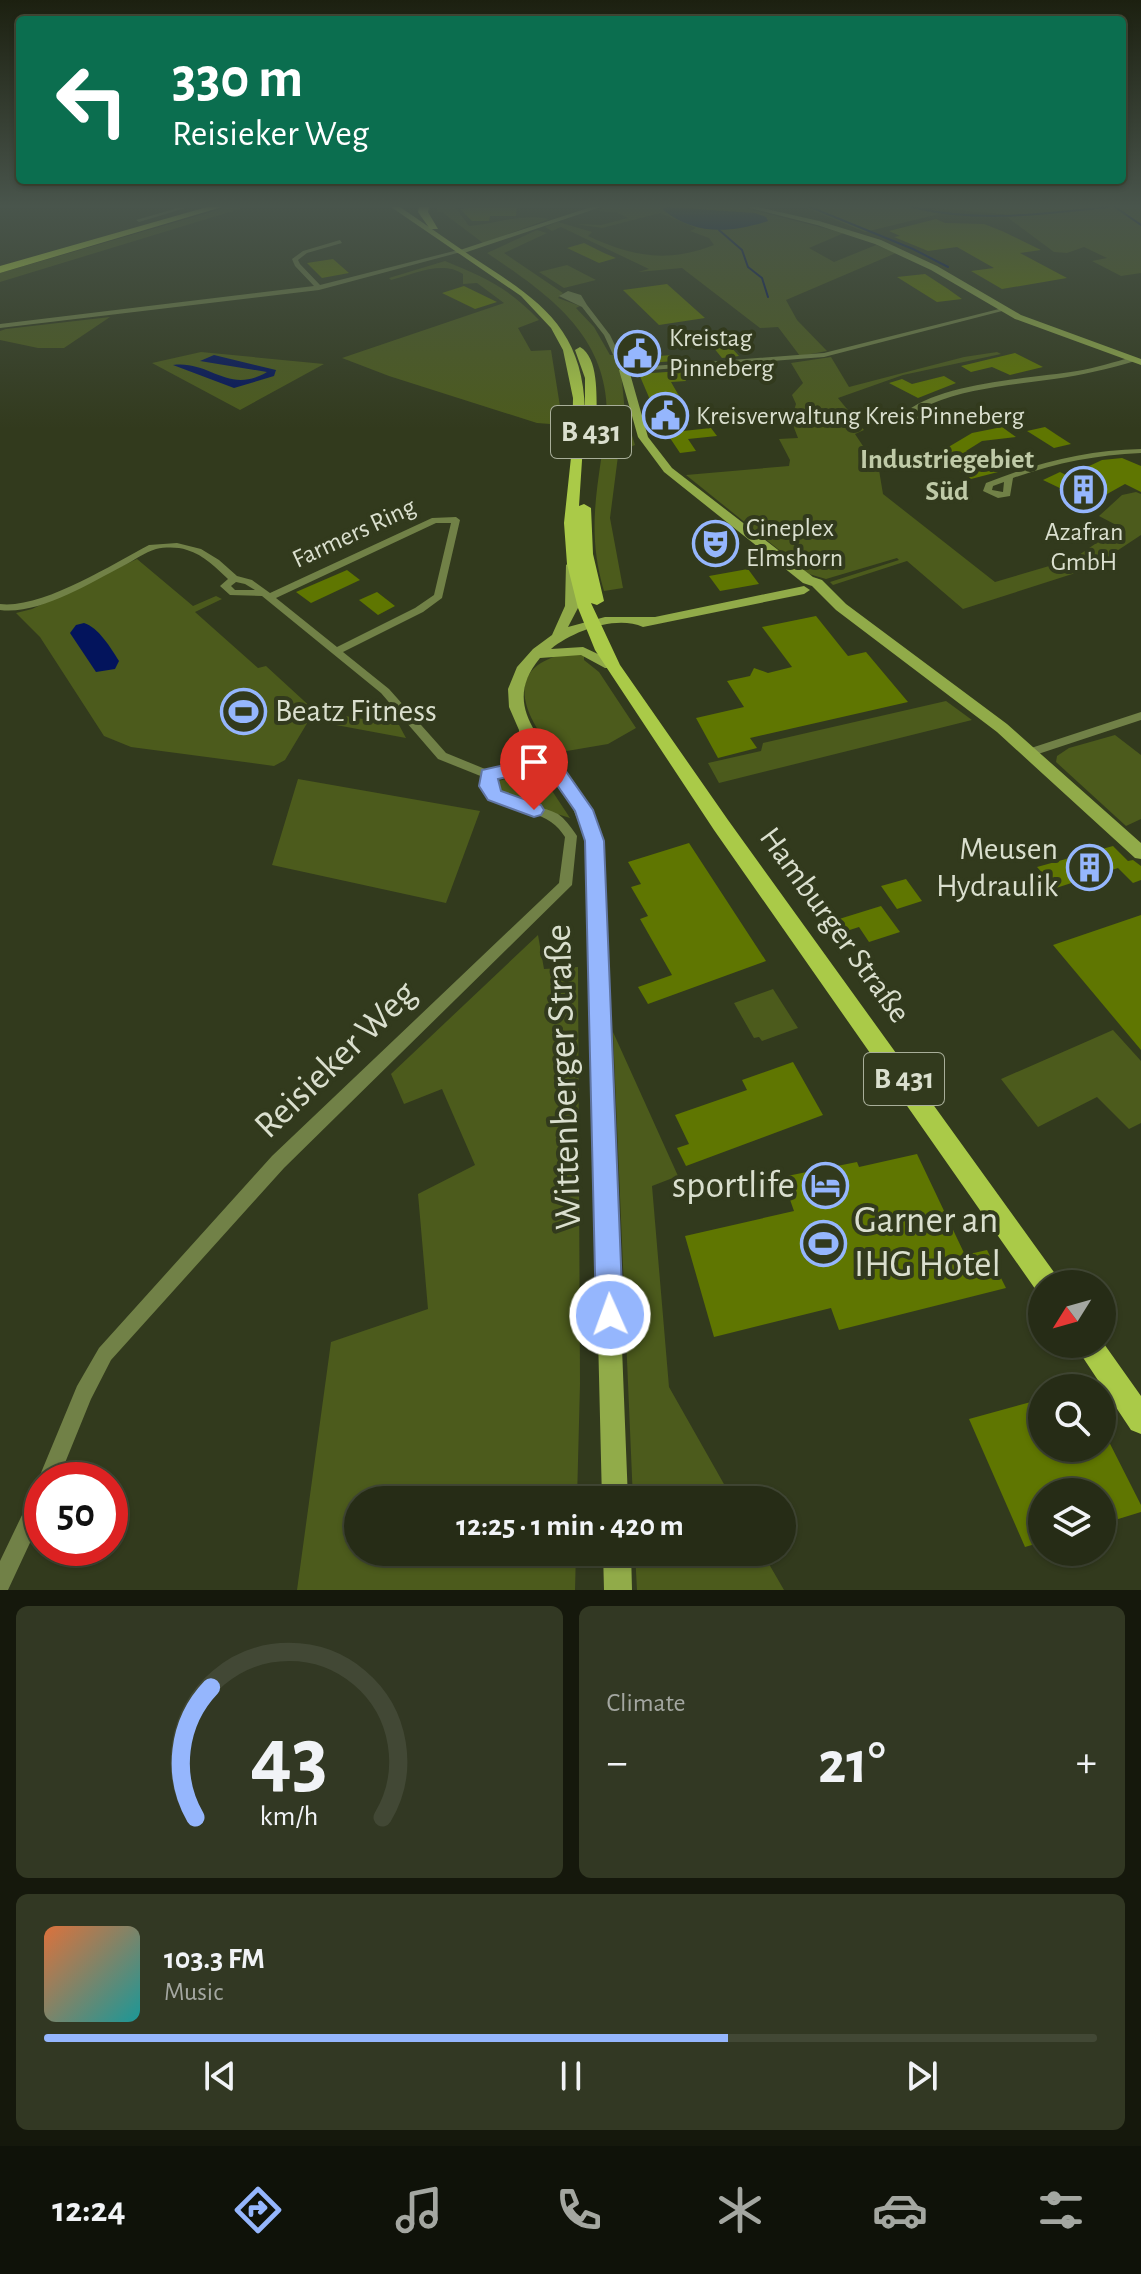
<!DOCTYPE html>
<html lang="en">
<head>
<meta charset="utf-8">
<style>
	:root { --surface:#262c16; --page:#323823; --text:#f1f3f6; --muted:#a4a7a1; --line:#424835; --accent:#95b6fd }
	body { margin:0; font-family:"Alegreya Sans",sans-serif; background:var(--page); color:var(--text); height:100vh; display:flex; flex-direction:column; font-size:30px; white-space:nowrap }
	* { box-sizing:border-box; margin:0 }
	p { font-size:26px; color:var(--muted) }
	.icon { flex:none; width:44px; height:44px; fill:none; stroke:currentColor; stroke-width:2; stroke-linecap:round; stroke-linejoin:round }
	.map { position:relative; height:1590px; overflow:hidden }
	.panel { display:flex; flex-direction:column; gap:16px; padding:16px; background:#15180c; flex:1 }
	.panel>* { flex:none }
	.top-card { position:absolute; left:16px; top:16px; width:1110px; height:168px; border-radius:8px; box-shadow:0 2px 6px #0004,0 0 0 2px var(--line); background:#0b6e4f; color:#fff; overflow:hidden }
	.needle { width:52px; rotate:233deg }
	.buttons { position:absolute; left:1028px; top:1270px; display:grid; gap:16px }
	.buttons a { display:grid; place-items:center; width:88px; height:88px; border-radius:50%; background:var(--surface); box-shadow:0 2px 6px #0004,0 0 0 2px var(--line); font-size:40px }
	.speed { position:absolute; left:24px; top:1462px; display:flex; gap:16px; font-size:40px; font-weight:700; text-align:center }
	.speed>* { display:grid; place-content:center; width:104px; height:104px; border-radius:50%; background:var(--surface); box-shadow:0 2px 6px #0004,0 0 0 2px var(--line); line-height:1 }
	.speed .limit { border:12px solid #d22; background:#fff; color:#111 }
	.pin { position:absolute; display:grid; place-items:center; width:68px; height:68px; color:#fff; margin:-82px -34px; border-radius:50% 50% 50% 0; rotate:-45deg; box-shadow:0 0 8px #0007 }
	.pin .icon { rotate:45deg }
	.me { position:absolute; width:88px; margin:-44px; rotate:358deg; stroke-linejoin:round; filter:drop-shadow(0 0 6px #0008) }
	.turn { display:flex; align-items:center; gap:28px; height:168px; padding:0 24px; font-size:36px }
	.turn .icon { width:104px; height:104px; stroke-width:2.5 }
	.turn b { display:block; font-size:56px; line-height:68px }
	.big { font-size:60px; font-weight:600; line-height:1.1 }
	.panel .card { flex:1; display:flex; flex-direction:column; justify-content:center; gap:12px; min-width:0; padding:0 28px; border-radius:12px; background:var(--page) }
	.panel .dial { align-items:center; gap:0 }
	.dial svg { height:208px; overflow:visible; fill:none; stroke:var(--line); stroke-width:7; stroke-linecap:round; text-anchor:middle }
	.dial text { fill:var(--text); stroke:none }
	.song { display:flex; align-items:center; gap:24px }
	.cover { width:96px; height:96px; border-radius:12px; background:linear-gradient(135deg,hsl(20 70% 55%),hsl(180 70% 35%)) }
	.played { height:8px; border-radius:4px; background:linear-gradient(90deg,var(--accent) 65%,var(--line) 65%) }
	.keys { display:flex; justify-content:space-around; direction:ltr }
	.heat { display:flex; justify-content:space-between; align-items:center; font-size:44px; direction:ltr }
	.panel .tiles { flex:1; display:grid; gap:16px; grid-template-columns:1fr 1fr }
	.card:last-child { grid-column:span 2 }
	.trip { position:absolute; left:344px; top:1486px; width:452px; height:80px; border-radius:40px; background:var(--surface); box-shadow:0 2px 6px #0004,0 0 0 2px var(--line); font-weight:600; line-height:80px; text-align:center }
	.menu { display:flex; height:128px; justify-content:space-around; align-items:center; background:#0f1209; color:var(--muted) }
	.menu .icon { width:56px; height:56px }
	.menu .on { color:var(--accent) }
	.menu b { font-size:36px; color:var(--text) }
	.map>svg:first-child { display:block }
	.green { fill:#4c5b1c }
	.water { fill:#03145c }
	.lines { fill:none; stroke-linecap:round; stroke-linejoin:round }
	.stream { stroke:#03145c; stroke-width:2 }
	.building { fill:#5f7601 }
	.street { fill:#718147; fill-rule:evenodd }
	.secondary { fill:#91ab49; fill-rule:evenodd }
	.primary { fill:#aaca48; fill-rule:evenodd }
	.highway { fill:#c1e743; fill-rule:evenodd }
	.route { fill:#95b6fd; stroke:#6176a4; stroke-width:2 }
	.labels { text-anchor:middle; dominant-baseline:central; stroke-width:8; stroke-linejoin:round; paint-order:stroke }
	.far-poi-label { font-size:26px; fill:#dadfce; stroke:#323a1d; text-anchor:start }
	.far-street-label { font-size:26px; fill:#dadfce; stroke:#323a1d }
	.far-neighbourhood-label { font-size:28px; font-weight:bold; fill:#bfcaa7; stroke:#323a1d }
	.shield { fill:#323a1d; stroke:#a8ae99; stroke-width:2 }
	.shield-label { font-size:30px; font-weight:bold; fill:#dadfce }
	.poi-label { font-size:32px; fill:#dadfce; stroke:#323a1d; text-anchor:start }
	.street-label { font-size:32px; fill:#dadfce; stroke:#323a1d }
	.near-street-label { font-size:38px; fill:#dadfce; stroke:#323a1d }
	.near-poi-label { font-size:38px; fill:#dadfce; stroke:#323a1d; text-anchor:end }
</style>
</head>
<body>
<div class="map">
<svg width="1141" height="1590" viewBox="0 0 1141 1590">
	<rect width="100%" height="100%" fill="#323a1d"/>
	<path class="green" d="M228 207H246L0 282V273Z
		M437 207H455L469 226C496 224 521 213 549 219L483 243 442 212H437Z
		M608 207H740L844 233 809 248 834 262 876 245 896 253 786 300 797 320 827 351 800 356 778 327 760 328 682 268 638 272 649 269 561 227 552 231 545 227 558 222 592 232 588 236C633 257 668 263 714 245L709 238 690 231 696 228 660 213 602 228 576 224 601 225 628 218 618 213 593 210Z
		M804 207H907L939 214 865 232Z
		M920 207H1141V273L1121 276 1092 261 1107 258 1084 247 1067 253 1054 252 1003 214Z
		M537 230 547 233 504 253 563 293 558 298 580 306 576 308 594 327 610 355H615L621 371 625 413 635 445 624 450 618 456 610 518 623 588 604 591C584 523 601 479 607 412 606 333 546 293 487 253Z
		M445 261C484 277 509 288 539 320L518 328 531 351 551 350 563 425 537 423 389 376 342 358 504 303 477 283 463 284V274C442 260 414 274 391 280L389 278Z
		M567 265 596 280 564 288 539 272Z
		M110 317 64 348H38L0 340V331L6 329Z
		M201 352 324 364 240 410 152 363Z
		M997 352 1001 354 903 375 838 398 864 430 855 434 879 470 883 494 995 582 1073 559 1120 527 1099 516 1122 495 1136 492 1141 494V535L1091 568 963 609 907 561 833 585 830 582 899 560 897 558 826 579 809 574 686 475 789 466 790 460 779 439 798 438 791 420 796 404 792 395 803 383 791 363 831 357 849 387 964 357Z
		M137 559 193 606 216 596 222 599 195 612 258 668 266 666 315 711 399 725 406 738 309 720 285 760 274 766 131 747 104 736 40 637 16 613 32 609Z
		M569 653 584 655V660L599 672 636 728 608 744 555 753C523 715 501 666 569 653Z
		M946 701 972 720 719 783 708 763 761 751 763 743Z
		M1115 735 1141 755V819L1126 826 1056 762 1057 756 1069 748Z
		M539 771 570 818 509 799 496 786 498 781Z
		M298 779 480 811 446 903 272 865Z
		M538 935 544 969 578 967 580 1384 577 1500H358V1552H576L575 1590H297L331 1342 428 1309 418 1194 475 1165 442 1089 404 1104 391 1074Z
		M773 989 798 1028 762 1041 759 1037 754 1038 734 1003Z
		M1113 1030 1141 1061V1123L1129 1129 1097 1097 1038 1127 1001 1079Z
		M613 1032 678 1176 652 1186 669 1387 733 1500H633Z
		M635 1552H762L784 1590H637Z"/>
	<path class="water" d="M668 207 755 213 766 217 768 221C730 233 695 236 662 209Z
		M214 355 276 370 274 376 234 388 173 365C210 360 228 395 267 372L200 361Z
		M84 623C98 627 111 648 119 661L115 669 96 672 70 633 76 625Z"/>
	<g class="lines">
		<path class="stream" d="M810 207 913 249 948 267
			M912 207C978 223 1042 214 1108 207
			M1115 207 1141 225
			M719 230 742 250 748 267 762 278 768 297"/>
	</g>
	<path class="building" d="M478 207H517L516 216H490L489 221H472L460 209Z
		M936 219 945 223 984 224 1002 231 1041 250 1020 253 1067 278 1002 289 971 271 994 268 957 247 928 251 894 237 900 236 889 231Z
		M584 243 604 253 616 258 599 263 567 248Z
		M333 259 349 273 322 278 307 263Z
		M925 274 948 289 962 299 937 302 897 277Z
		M667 284 705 318 659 325 623 290Z
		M464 286 497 302 475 309 442 293Z
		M744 335 751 343 730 346 739 356 722 358 713 347 706 348 699 340Z
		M652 343 659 356 672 355 675 361 634 364 625 345Z
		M1015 353 1043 367 1010 375 992 367 971 372 961 366Z
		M680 371 686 381 671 382 686 408 670 409 677 422 683 431 711 428 717 436 688 439 696 451 680 453 660 423 639 374Z
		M944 376 956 383 918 398 889 383 902 379 912 384Z
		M1002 427 1016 437 982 441 966 451 998 472 971 479 935 455 972 433Z
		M1045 427 1057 435 1071 444 1054 448 1027 431Z
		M1122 458 1141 466V492L1125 484 1091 503 1043 480 1060 472 1068 476 1102 460Z
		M748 569 759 584 720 591 709 576Z
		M347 570 360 580 311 603 296 592Z
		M377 592 395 606 378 615 359 600Z
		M816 616 848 656 866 652 908 702 750 738 757 748 718 758 696 718 744 707 727 681 750 676 754 668 768 673 792 667 762 627Z
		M689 843 766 961 648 1004 638 987 672 975 640 919 648 916 631 887 641 884 628 862Z
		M1113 846 1128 861 1133 860 1141 866V880L1133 883 1118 868 1056 888 1037 867Z
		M906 879 922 901 897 909 881 886Z
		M881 906 900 932 869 942 859 927 831 936 823 924Z
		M1141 915V1050L1053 945Z
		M793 1062 823 1115 686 1166 677 1148 689 1144 675 1115 747 1090 742 1080Z
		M917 1154 965 1255 987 1250 1006 1288 839 1330 831 1308 714 1337 685 1236 794 1211 782 1177 857 1162 859 1167Z
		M1042 1399V1448H1102V1428L1141 1505V1512L1102 1524V1492H1042V1542L1025 1547 969 1419Z"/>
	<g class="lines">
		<path class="street" d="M181 207H189L139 222 136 220Z
			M340 240 342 243 307 253 298 260 300 264 320 285 458 250 461 252 319 290 0 328V324L314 286 295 266 292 259 303 251Z
			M568 291 581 295 587 305 610 335 626 368 824 353 1003 308 1006 310 824 357 624 372 620 370 604 335 582 307 559 296Z
			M1132 357 1136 359 1135 361C1108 369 1082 375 1054 379 1013 385 969 388 931 404V420L915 422 902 415C938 382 1029 379 1077 371 1096 368 1114 362 1132 357ZM923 407 924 416 916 417 911 415Z
			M1141 449V453C1096 455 1055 463 1013 478L1010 496 998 498 983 491 986 483C1036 463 1086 450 1141 449ZM1004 482 1003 492 992 490 993 486Z
			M456 517 460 520 442 598 423 612 343 652 389 689 446 753 490 771 550 757 554 758 556 761 554 764 495 778C500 805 538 803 558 814 565 819 570 826 575 833L577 836 572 885 284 1168 111 1360 91 1399 58 1480H42V1517L8 1590H0V1561L35 1488 40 1486 38 1480 77 1386 99 1348 272 1156 559 883 565 837C561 831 557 826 551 822 528 806 489 812 483 777L438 759 381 693 262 596 230 595 220 586 228 579C216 568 204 555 187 550 178 547 166 547 156 549 145 552 133 561 123 566 88 584 39 615 0 610V604C42 609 111 565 149 545L177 543 201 549 219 560 237 576 252 580 270 593 432 518ZM436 523H451L434 595 415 608 337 647 276 598ZM236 582 245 584 255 590H235L231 586Z
			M1141 712V720L1029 757 1023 753 1025 750Z"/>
		<path class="secondary" d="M591 207H601L461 254 454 252Z
			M746 207H758L819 221 881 240 937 266 1021 315 1141 359V365L1015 319 931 270 875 244 817 225Z
			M624 367 629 370 648 437 672 468 813 577 822 580 846 604 1007 724 1141 843V859L1135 858 997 732 836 610 812 586 803 583 664 472 638 437 619 370Z
			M572 561 578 565 579 606 568 627 605 617H655L804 586 810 590 804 594 643 627C616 615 573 631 551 649L583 647 615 662 617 665 615 668H605L581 655 540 658C498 708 547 744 576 785 588 802 596 821 602 841L628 1500H602L586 841 570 801 534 752 515 776H503L501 772 519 750V730L509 707 508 689 517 667 533 649 552 635 565 606 566 565Z
			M603 1552H631L632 1590H604Z"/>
		<path class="primary" d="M391 207H400C424 223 447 240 471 256 535 298 583 325 585 411V378L575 350 580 347C599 358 596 395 597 415L591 418 585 415 579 506 584 504 591 508 593 554 604 601 597 605 591 603 620 665 728 820 1056 1275 1060 1284H1042V1295L1038 1293 714 830 595 650 578 608 567 564 564 523 572 448 573 398 563 350 551 328 521 296Z
			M1102 1341 1141 1396V1434L1131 1430 1074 1344H1102Z"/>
		<path class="highway" d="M207 207H222L0 273V266Z
			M419 207H429L428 212 438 229H430L418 212Z"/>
	</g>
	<linearGradient id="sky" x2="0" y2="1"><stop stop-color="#1c2010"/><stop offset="0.48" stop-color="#49554c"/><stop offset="1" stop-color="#49554c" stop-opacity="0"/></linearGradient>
	<rect width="1141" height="429" fill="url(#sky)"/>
	<path class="route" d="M550 755 556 757 593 810 604 841 623 1315 619 1325 610 1329 600 1325 596 1315 585 841 575 811 545 768 498 779 501 791 541 805 544 810 541 815 534 817 488 800 479 786 482 770Z"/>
	<defs>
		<symbol id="civic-ring" viewBox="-11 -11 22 22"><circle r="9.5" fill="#323a1d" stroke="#95b6fd" stroke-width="1.5"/><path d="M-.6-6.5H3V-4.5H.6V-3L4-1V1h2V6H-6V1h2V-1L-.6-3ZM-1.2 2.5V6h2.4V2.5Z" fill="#95b6fd"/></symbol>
		<symbol id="building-ring" viewBox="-11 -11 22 22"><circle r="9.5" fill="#323a1d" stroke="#95b6fd" stroke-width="1.5"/><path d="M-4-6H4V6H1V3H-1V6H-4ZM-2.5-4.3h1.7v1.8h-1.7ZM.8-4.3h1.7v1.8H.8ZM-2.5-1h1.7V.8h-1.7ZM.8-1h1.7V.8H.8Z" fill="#95b6fd"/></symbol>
		<symbol id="theatre-ring" viewBox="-11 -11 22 22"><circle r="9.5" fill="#323a1d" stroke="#95b6fd" stroke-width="1.5"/><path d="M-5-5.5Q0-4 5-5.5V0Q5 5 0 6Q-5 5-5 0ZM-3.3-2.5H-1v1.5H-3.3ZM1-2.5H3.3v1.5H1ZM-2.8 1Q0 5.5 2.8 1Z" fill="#95b6fd"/></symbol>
		<symbol id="stadium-ring" viewBox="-11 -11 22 22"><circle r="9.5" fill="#323a1d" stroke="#95b6fd" stroke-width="1.5"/><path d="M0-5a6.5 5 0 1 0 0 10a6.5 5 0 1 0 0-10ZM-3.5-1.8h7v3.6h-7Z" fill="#95b6fd"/></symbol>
		<symbol id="hotel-ring" viewBox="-11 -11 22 22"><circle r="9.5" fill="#323a1d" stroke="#95b6fd" stroke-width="1.5"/><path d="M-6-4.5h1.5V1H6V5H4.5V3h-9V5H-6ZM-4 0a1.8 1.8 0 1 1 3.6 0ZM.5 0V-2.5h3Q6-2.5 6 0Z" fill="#95b6fd"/></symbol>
	</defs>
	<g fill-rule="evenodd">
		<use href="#civic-ring" x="612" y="328" width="51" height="51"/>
		<use href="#civic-ring" x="640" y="390" width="51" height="51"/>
		<use href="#building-ring" x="1058" y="464" width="51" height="51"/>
		<use href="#theatre-ring" x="690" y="518" width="51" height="51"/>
		<use href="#stadium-ring" x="218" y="686" width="51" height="51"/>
		<use href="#building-ring" x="1064" y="842" width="51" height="51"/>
		<use href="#hotel-ring" x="800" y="1160" width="51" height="51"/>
		<use href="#stadium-ring" x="798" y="1218" width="51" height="51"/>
	</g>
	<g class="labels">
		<g class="far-poi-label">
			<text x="669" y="338">Kreistag<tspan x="669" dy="30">Pinneberg</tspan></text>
			<text x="696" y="416">Kreisverwaltung Kreis Pinneberg</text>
			<text x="746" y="528">Cineplex<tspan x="746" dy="30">Elmshorn</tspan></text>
			<text x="1084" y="532" text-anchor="middle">Azafran<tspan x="1084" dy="30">GmbH</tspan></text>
		</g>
		<g class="far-street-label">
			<text transform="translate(354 533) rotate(-25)">Farmers Ring</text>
		</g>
		<g class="far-neighbourhood-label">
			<text x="947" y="460">Industriegebiet<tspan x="947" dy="32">Süd</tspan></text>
		</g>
		<g class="shield">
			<rect x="551" y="406" width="80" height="52" rx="6"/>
			<rect x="864" y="1053" width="80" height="52" rx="6"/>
		</g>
		<g class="shield-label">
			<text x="591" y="432">B 431</text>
			<text x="904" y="1079">B 431</text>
		</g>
		<g class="poi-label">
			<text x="275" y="711">Beatz Fitness</text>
			<text x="1058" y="849" text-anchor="end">Meusen<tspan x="1058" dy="37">Hydraulik</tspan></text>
		</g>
		<g class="street-label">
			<text transform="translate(835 925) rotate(54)">Hamburger Straße</text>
		</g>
		<g class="near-street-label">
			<text transform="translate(336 1060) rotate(-44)">Reisieker Weg</text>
			<text transform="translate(564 1077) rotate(-92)">Wittenberger Straße</text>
		</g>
		<g class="near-poi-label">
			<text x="795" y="1186">sportlife</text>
			<text x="854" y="1221" text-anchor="start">Garner an<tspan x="854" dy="44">IHG Hotel</tspan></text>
		</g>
	</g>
</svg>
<div class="buttons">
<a><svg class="needle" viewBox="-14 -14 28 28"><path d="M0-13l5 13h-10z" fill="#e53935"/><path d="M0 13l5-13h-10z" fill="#a4a7a1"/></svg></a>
<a><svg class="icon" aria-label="search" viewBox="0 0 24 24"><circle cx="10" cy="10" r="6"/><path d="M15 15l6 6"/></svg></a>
<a><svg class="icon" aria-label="layers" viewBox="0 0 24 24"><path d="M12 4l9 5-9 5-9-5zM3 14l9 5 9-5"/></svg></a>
</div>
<div class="speed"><div class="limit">50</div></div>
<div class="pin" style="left:534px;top:810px;background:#d93025"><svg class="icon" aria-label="arrive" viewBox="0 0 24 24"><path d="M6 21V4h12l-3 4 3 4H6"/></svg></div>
<svg class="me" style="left:610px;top:1315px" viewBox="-20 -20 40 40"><circle r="17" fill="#95b6fd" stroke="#fff" stroke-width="3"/><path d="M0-11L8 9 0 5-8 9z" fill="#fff"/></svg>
<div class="trip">12:25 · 1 min · 420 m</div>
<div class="top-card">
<div class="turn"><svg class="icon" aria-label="left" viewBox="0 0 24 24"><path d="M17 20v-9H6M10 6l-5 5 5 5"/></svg><div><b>330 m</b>Reisieker Weg</div></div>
</div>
</div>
<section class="panel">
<div class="tiles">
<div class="card dial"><svg viewBox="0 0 100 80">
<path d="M14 69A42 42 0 1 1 86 69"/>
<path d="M14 69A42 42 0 0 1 20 19" stroke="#95b6fd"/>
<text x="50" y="56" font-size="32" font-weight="700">43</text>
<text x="50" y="72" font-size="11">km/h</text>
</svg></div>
<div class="card"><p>Climate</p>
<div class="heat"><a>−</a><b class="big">21°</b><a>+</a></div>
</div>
<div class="card">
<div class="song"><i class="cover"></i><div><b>103.3 FM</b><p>Music</p></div></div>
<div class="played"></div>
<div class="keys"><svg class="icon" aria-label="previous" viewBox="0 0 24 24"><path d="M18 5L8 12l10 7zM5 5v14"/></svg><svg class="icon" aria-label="pause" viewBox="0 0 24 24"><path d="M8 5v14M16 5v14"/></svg><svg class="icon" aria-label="next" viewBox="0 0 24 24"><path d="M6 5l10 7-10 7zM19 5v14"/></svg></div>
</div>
</div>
</section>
<nav class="menu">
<b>12:24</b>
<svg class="icon on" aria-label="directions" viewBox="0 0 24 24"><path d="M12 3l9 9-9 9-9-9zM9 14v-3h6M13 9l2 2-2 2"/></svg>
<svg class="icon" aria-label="music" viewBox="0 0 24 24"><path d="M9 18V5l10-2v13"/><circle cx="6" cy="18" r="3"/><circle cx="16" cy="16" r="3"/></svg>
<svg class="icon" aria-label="phone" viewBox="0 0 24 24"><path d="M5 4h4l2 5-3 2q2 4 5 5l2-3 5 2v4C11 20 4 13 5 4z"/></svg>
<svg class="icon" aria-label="climate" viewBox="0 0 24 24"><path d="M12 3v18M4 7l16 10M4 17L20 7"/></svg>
<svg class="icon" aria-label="car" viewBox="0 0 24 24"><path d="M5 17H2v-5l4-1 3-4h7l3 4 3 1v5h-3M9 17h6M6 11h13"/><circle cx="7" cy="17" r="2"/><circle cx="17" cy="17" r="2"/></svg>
<svg class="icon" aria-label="filters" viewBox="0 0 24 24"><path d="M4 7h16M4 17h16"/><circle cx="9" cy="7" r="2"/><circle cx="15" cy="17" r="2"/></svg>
</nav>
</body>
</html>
